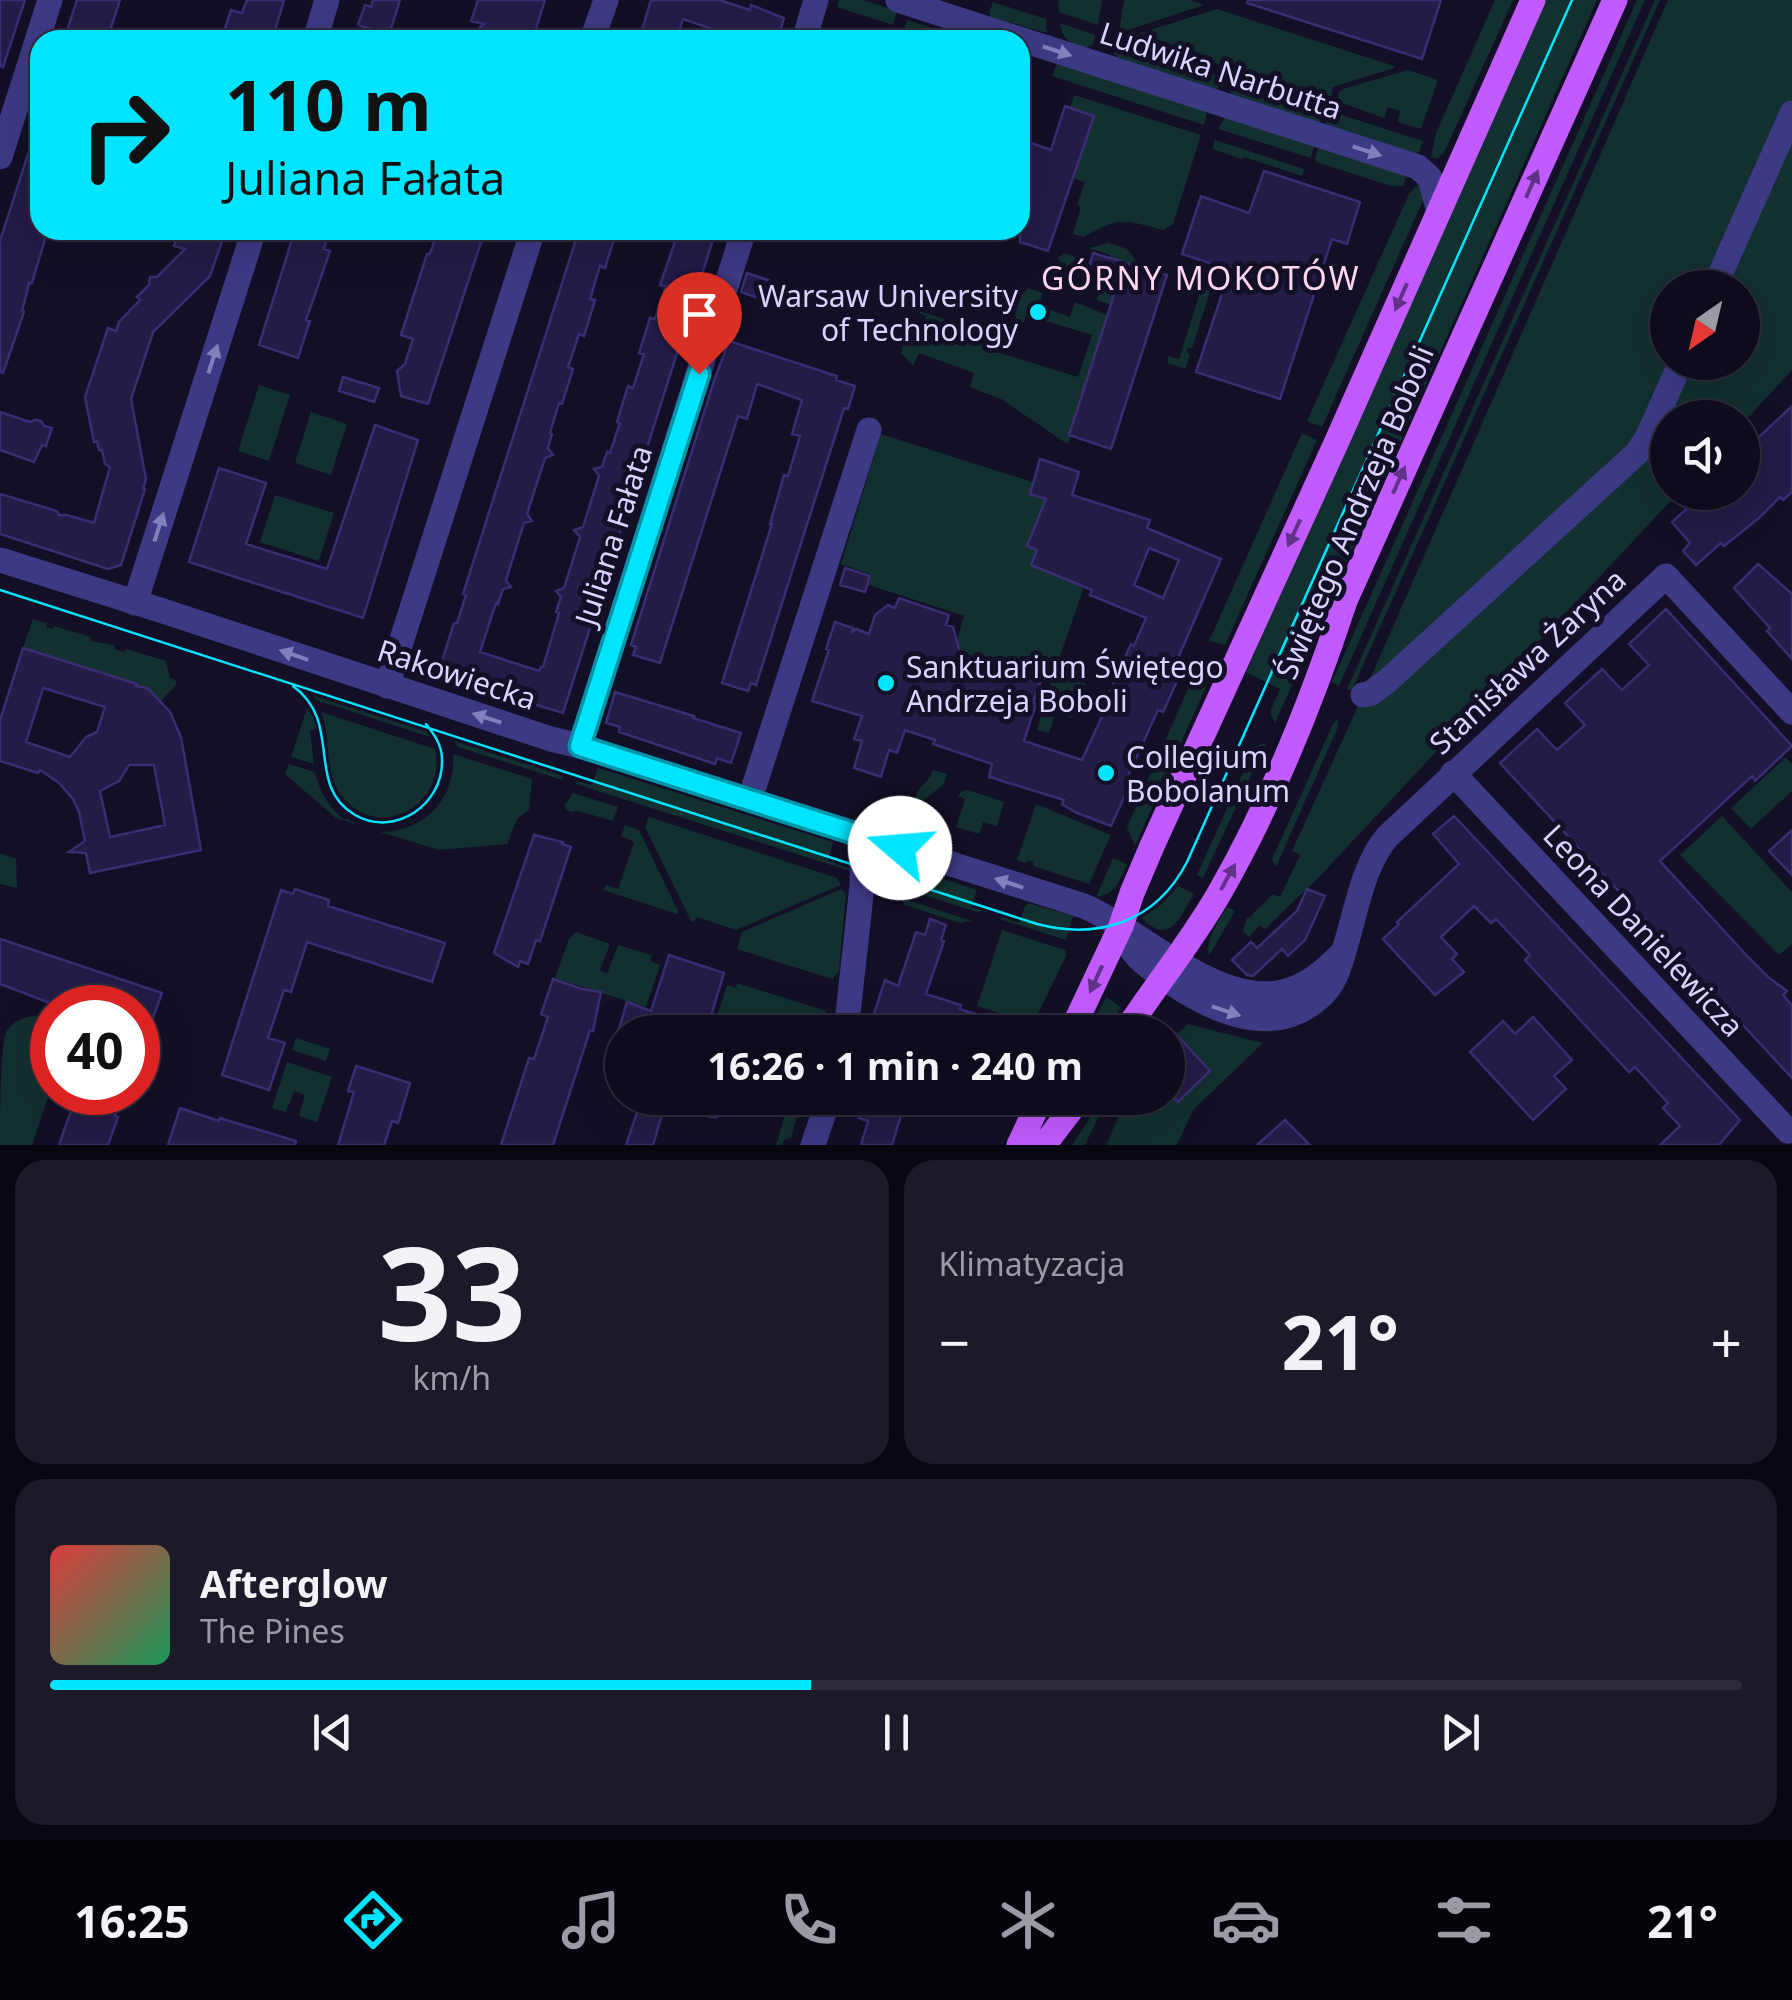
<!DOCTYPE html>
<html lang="pl">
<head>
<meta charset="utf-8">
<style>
	:root { --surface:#0e0b1c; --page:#1c1929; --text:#f1f3f6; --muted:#9b9ba3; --line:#2e2b3b; --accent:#00e5ff }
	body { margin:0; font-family:"Noto Sans",sans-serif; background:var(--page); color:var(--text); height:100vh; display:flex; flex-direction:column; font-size:38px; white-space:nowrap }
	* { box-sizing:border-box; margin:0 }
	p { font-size:32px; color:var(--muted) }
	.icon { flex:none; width:55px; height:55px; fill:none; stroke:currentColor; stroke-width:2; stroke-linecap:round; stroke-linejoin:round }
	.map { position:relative; height:1145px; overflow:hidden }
	.panel { display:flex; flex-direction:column; gap:15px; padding:15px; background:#08060f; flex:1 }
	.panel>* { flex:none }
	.hud { position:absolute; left:30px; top:30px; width:1000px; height:210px; border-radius:30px; box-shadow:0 10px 40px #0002,0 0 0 2px var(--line); background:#00e5ff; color:#111; overflow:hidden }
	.needle { width:65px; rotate:214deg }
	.controls { position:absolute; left:1650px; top:270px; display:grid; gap:20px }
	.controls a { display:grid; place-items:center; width:110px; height:110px; border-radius:50%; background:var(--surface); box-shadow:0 10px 40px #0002,0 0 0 2px var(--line); font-size:50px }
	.speed { position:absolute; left:30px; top:985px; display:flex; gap:20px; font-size:50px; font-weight:700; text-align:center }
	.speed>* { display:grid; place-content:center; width:130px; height:130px; border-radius:50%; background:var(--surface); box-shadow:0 10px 40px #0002,0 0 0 2px var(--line); line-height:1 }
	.speed .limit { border:15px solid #d22; background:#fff; color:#111 }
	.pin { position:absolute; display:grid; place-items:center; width:85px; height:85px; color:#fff; margin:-102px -42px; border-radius:50% 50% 50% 0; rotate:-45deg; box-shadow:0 0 10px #0007 }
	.pin .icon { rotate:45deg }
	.me { position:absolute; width:110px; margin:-55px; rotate:288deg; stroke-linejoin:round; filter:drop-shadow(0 0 8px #0008) }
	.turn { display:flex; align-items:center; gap:35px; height:210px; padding:0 30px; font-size:45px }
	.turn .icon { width:130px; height:130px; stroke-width:2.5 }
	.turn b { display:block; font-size:70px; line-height:85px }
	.big { font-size:75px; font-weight:700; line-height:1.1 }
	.panel .tile { flex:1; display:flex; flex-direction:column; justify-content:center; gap:15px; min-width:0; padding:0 35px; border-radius:30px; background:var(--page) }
	.panel .dial { align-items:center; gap:0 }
	.dial b { font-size:130px; line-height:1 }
	.song { display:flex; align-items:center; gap:30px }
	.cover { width:120px; height:120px; border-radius:15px; background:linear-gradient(135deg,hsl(0 70% 55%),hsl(150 70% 35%)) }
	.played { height:10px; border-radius:5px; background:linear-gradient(90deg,var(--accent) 45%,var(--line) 45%) }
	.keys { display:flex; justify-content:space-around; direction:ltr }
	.heat { display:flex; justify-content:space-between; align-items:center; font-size:55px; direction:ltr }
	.panel .tiles { flex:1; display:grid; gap:15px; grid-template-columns:1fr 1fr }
	.tile:last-child { grid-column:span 2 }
	.trip { position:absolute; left:605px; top:1015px; width:580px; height:100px; border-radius:50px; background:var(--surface); box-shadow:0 10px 40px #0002,0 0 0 2px var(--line); font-weight:700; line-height:100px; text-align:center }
	.dock { display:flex; height:160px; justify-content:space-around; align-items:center; background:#06040b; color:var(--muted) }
	.dock .icon { width:70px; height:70px }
	.dock .on { color:var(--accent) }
	.dock b { font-size:45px; color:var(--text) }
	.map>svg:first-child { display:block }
	.green { fill:#12302f; fill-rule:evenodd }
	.building { fill:#241b47; stroke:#3b2d73; stroke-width:2.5; fill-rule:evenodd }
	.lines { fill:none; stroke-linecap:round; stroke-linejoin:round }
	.minor { stroke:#3d3a85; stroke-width:25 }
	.major { stroke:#c25bff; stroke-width:25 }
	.tram { stroke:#00e5ff; stroke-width:2.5 }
	.oneway { fill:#837fbc }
	.oneway2 { fill:#623188 }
	.route-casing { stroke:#0095a6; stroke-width:25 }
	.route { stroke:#00e5ff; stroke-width:18 }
	.poi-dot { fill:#00e5ff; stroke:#130f26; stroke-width:4 }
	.labels { text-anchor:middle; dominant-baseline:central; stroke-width:10; stroke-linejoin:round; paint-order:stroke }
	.street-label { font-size:30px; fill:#d9d4ff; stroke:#130f26 }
	.poi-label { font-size:30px; fill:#d9d4ff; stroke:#130f26; text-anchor:start }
	.neighbourhood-label { font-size:32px; letter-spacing:2.5px; fill:#ffd6f0; stroke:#130f26 }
</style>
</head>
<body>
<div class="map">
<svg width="1792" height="1145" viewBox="0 0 1792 1145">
	<rect width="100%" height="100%" fill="#130f26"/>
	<path class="green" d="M839 0H863L897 11 893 25 837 7Z
		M1058 0H1102L1098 25 1059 12Z
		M1124 0H1190L1204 5 1122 32H1119Z
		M1495 0H1513L1444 153 1438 158H1431L1436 133Z
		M1546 0H1597L1275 723 1270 712 1280 689 1246 672Z
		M1637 0H1645L1339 686 1332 682Z
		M1655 0H1660L1352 690 1347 689Z
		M1668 0H1792V370L1743 423 1742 418H1668V492L1678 493 1321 875 1265 929 1260 925 1249 937 1243 931 1247 918 1251 917C1257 907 1266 904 1272 894L1280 897 1300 855 1292 851 1359 704ZM1668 288H1742V362H1668Z
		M993 2 1046 19 1047 33 991 17 989 13Z
		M1217 9 1394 66V68L1333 87 1331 97 1327 99 1186 54 1184 55 1179 51 1131 36Z
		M907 20 971 40H938L904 29Z
		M1060 23 1095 35 1093 44 1086 48C1071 43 1062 40 1060 23Z
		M1114 42 1224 77 1217 90 1119 58 1114 54Z
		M1057 63 1207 112 1204 125 1052 76Z
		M1408 70 1438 80 1421 129 1398 122 1400 111 1388 107 1384 118 1339 102 1337 99 1339 92 1343 89Z
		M1234 80 1323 109 1319 123 1232 94 1230 89Z
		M1074 95 1201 135 1173 224 1163 230C1123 220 1121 216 1084 237L1073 234 1081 207 1077 205 1085 182 1073 178 1093 116 1070 108Z
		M1329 111 1423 141 1419 152 1415 154 1325 125Z
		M1225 117 1314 146 1311 158 1218 129Z
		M1215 140 1304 169 1302 176 1244 157 1242 159 1212 149Z
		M1318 148 1407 174 1403 186H1391L1316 162 1315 159Z
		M1419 183 1424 198 1322 427 1307 421 1409 194Z
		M1109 243 1127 249 1141 267 1125 262 1111 305 1097 300 1110 255 1089 248Z
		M1065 253 1077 258V263L1069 290 1062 287 1058 282 1063 266 1058 258Z
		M1209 264 1218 267 1192 348H1188L1187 352 1190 354 1185 369 1168 363V356L1179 359Z
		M1028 288 1043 293 1039 306 1070 317 1075 302 1107 315 1069 434 1071 436 1069 442 1066 443 1001 399 970 387 974 373 919 353 913 366 901 353 903 344 916 347 926 316 913 310 917 299 924 297 922 312 986 332 991 320H995L997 328 990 350 1078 377 1092 335 1026 315 1022 326 1017 327C1012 316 1020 295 1028 288Z
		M259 385 290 395 269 461 238 451Z
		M311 412 347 424 331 475 295 463Z
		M1302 433 1317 440 1225 645 1209 641Z
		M881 434 1086 499 1083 511 1037 520 1027 546 1037 550 1031 565 1084 587 1056 668C1072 674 1093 676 1084 699 1080 709 1079 713 1070 718L1055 714 1049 733 1037 730 1051 682 954 650 964 616 869 585 872 575 841 564Z
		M275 495 334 513 319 561 260 542Z
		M33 619 47 623 46 627 53 629 54 626 91 637V641L114 645V649L124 652 126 649 166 661 170 678 176 680V685L160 702 136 686 137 683 23 648Z
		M1198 666 1212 673 1135 846 1127 827Z
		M314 696 427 732 430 737 316 700Z
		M307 708 312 715 317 728 310 731 314 764 291 757Z
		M321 712 435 749C448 805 377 844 341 795 324 771 331 738 321 712Z
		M1338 718V727L1276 867 1272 859 1333 724Z
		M454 741 563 776 562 780 458 747Z
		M1266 743 1203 878 1197 875 1255 746Z
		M453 754 532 779 529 810 517 819 507 844 439 850 380 832C424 832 456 799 453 754Z
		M1786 757 1792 764V791L1751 829 1731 808Z
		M289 764 315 772C320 792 328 806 343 819H348L355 824 336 818 285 774Z
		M598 768 833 842 828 861 849 868 850 871 576 784 577 781 592 785Z
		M933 770 947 774 944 784 920 803 914 801C919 784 929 783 933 770Z
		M968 790 1004 802 997 826 983 822 979 834 956 827 965 799 958 796 962 791Z
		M573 793 618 807 613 821 578 811 571 812 566 810 565 805Z
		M1036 804 1111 835 1089 884 1033 866V862L1028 860 1026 863 1017 860Z
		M1722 816 1792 892V944L1779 955 1680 855Z
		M649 817 837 878 841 885 736 930 697 917 694 922 691 921 645 827Z
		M625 825 639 830 678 911 677 914 603 890 606 885 618 889 634 842 621 836Z
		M0 853 16 859 17 888 0 884Z
		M1113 858 1127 864C1120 880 1115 895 1096 897Z
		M911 868 977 890 971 907 983 911 977 912 895 886 896 883 906 885Z
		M1178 886 1194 894C1180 917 1170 947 1142 918L1162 904Z
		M841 889 846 894 839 971 832 979 737 949 742 932Z
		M900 898 904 899 972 921 960 923 905 905Z
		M1029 903 1073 916 1066 940 1000 919 1002 917 1019 923 1025 906Z
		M1227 907 1235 911 1209 956C1205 938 1218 923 1227 907Z
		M1002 930 1065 950 1066 956 1033 1024 977 1006Z
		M576 932 610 944 600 970 607 974 618 945 652 955 650 961 660 965 646 1007 555 978 569 939Z
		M737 983 826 1011 819 1032H727L713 1028 727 985 735 988Z
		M1106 997 1121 1007 1104 1032H1089Z
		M33 1016 43 1018 52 1023V1085L32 1145H0C0 1121 0 1050 6 1032 12 1022 22 1018 33 1016Z
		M1188 1024 1263 1043 1193 1110 1177 1145H1106L1127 1098H1168V1042Z
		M296 1038 330 1049 326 1061 292 1050Z
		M287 1062 332 1077 317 1122 299 1116 305 1095 294 1091 286 1112 272 1108Z
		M1103 1098H1108L1085 1145H1072Z
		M778 1110 797 1117 791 1138 784 1140 782 1145H776L784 1118 772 1114Z"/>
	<path class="building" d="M0 0H25L3 67 0 66Z
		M77 0H120L107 40H64Z
		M247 0H284L272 40H221L231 10 242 13Z
		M373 0H400L389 35 358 25 365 5 371 7Z
		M478 0H545L534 35 522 31 520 36 507 32 505 37 478 29 484 24 471 21Z
		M651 0H719L750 10 751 5 784 18 777 40H745L683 19 676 40H639Z
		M1248 0H1441L1422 59 1247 3Z
		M1065 106 1094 116 1048 251 1020 242V139L1051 150Z
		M37 126 40 127V230L47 232 32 283H29L27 292 22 311 24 312 3 373 0 372V241Z
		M1264 171 1360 202 1347 244 1332 239 1280 399 1196 372 1230 270 1182 254 1201 196 1249 213Z
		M179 230H226L210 276 153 332 131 399 146 479 143 488 145 489 121 565 108 569 0 534V494L57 511 59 515H67L94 523 110 467 105 464 102 450H99L97 441 94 442 85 397 108 328 116 331 119 322 140 300 137 297 149 285 150 277H157L185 249 174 246Z
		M295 230H329L324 249 330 251 306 320 310 321 298 358 259 345Z
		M438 230H485L428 404 401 396 397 371 405 364 413 339 401 335 427 254H430Z
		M579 230H617L605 268 600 266 590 299 595 300 584 336 579 334 568 367 573 369 562 404 559 403 550 433 552 434 548 448 553 455 545 458 527 514 532 521 524 523 506 580 511 587 503 589 498 604 496 603 480 652 539 671 541 667H543L559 613 556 612 561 597 556 591 564 588 580 537 574 530 583 527 599 476 594 469 602 467 607 452 610 453 620 423 617 422 628 386 633 388 644 354 639 353 650 318 655 319 666 286 660 285 679 230H716L563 713 441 676 439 670 454 623H457L466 595 463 594Z
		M1093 253 1167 275 1111 449 1069 435 1115 292 1084 283Z
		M747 273 799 291 792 310 741 292Z
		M729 341 837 376 836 380 855 386 848 409 844 408 756 685 751 683 748 691 722 683 772 524H770L784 475 788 476 800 436 792 434 802 400 757 384 747 419 738 416 660 663 633 655 636 647 631 645 714 381Z
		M343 377 379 388 374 402 339 391Z
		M1792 406V492L1783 500 1780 497 1759 518 1724 546 1721 543 1696 565 1683 551 1690 543 1672 522 1694 502 1686 492H1742V444L1754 433 1758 438Z
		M0 412 30 422 35 420 41 421 44 426 52 428 46 446 42 445 34 462 0 450Z
		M375 425 418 440 363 618 189 562 219 468 266 483 246 544 327 569Z
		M1040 459 1079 472 1072 495 1150 520 1147 528 1221 559 1175 665 1178 666 1174 677 1178 679 1163 712 1158 710 1128 776 1133 778 1111 826 1077 813 1062 804 1064 800 989 777 992 764 933 744 935 740 905 730 897 753 889 750 881 777 854 768 862 741 854 739 862 716 812 701 829 650 826 649 835 622 853 628 852 632 856 629 869 634 875 615 888 605 895 608 899 598 949 615 946 625 953 627 961 657 1040 683 1033 703 1036 704 1024 741 1082 760 1109 701 1106 700 1131 644 1134 646 1146 618 1090 595 1092 590 1031 565 1037 550 1027 546 1046 499 1030 494ZM1149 548 1179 560 1163 598 1134 585Z
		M1758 564 1792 594V659L1767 631 1770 628 1734 588Z
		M845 568 870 576 865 592 840 585Z
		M1666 609 1792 746 1755 781 1752 776 1660 861 1748 957 1768 977 1787 991 1783 995 1792 1005V1078L1500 763 1537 729 1557 750 1585 725 1565 703 1602 669 1622 690 1649 665 1629 644Z
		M23 648 137 684 136 686 147 688 162 703 170 712 181 737 201 850 90 873 86 853 69 852 85 841 79 812 73 799 59 783 40 770 38 773 0 761V720ZM43 688 105 707 97 732 86 737 70 757 26 742ZM129 765H154L165 825 110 837 100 791 119 781Z
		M615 692 694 716 693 718 741 733 731 763 717 758 715 764 619 732 620 727 606 723Z
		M1454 816 1740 1120 1719 1145H1660L1680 1126 1663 1108 1668 1103 1635 1067 1629 1072 1597 1038 1525 960 1530 955 1496 919 1491 923 1474 906 1441 937 1457 954 1452 959 1464 972 1435 995 1383 939 1399 924 1397 922 1459 864 1433 834Z
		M1792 830V875L1769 851Z
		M534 835 563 842 562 844 571 847 540 941 536 940 528 964 520 961 518 967 494 953Z
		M295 889 329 900 328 906 445 943 432 982 307 942 291 992 284 990 268 1038 285 1043 269 1090 222 1075 281 890 293 894Z
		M1307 889 1325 896 1305 940 1288 956 1282 949 1253 976 1247 975 1232 960 1251 942 1257 948 1297 911Z
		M930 919 946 925 941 940 944 941 926 994 961 1005 960 1009 1022 1029V1032H927L900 1024 897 1032H868L885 980 898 986 916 932 925 935Z
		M0 939 162 993 140 1053H138V1008H63L0 984Z
		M669 955 724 973 706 1032H618L627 1002 651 1011Z
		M553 979 582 989 601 992 593 1031 590 1030 553 1145H501L529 1058 534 1059 548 1017 541 1014Z
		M1533 1017 1572 1060 1554 1076 1566 1089 1533 1120 1470 1052 1503 1021 1515 1034Z
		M1176 1034 1210 1071 1178 1102 1168 1091V1042Z
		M356 1066 410 1083 398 1123 392 1121 384 1145H338L354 1092 348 1091Z
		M81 1092H123L115 1116 118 1117 108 1145H59L74 1102 77 1103Z
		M642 1098H667L653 1145H626Z
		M698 1098H724L726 1106 724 1111 717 1117H709L702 1110Z
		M865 1100 902 1112 892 1145H861L868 1121 859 1118Z
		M180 1108 219 1121 220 1118 296 1141 295 1145H168Z
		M1285 1120 1310 1145H1257Z"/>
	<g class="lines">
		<path class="minor" d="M898 0 1418 167 1430 178 1439 212
			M315 40 327 0
			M592 40 606 0
			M804 40 816 0
			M0 157 50 0
			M1714 288 1792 113
			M0 560 160 610 551 739 580 746 1084 906C1145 932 1226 1017 1295 988 1315 980 1329 966 1344 951
			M135 603 254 230
			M387 686 533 230
			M1363 695 1371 693 1385 683 1637 453 1648 436 1681 362
			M580 746 744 230
			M1453 773 1788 1131
			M750 799 869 430
			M1121 926C1127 954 1148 967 1170 982 1213 1011 1273 1039 1319 998 1336 984 1340 965 1346 944 1357 908 1363 866 1387 837L1666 576 1792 712
			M846 1032 862 886V835
			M813 1145 829 1098"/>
		<path class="major" d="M1071 1032 1121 926 1132 893 1152 846 1337 441 1533 0
			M1125 1032C1156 985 1192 941 1220 892 1272 801 1312 701 1345 601L1615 0
			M1019 1145 1041 1098
			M1044 1145 1080 1098"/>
		<path class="tram" d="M0 590 1037 924C1099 940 1156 922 1187 862L1572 0
			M293 686C344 723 304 785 355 815 395 838 444 804 442 759 442 745 434 734 426 724"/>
	</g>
	<defs><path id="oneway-solid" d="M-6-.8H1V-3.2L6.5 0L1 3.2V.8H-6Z" transform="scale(2.5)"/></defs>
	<g class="oneway">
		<use href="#oneway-solid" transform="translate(1057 51) rotate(18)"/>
		<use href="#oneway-solid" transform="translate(1367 151) rotate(18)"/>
		<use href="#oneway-solid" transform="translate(213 359) rotate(-72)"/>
		<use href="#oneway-solid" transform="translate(159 527) rotate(-72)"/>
		<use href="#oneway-solid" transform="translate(294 655) rotate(-161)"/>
		<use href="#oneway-solid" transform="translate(487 718) rotate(-162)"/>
		<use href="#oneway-solid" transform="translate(1009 883) rotate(-162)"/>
		<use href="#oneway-solid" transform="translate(1226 1011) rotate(18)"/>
	</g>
	<g class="oneway2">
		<use href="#oneway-solid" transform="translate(1532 184) rotate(-66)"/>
		<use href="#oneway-solid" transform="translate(1401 297) rotate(114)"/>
		<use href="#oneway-solid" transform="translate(1399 480) rotate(-66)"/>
		<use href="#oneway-solid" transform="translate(1294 533) rotate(115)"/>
		<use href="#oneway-solid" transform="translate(1228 877) rotate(-61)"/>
		<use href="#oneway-solid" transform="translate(1096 979) rotate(115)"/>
	</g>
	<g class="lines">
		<defs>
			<path id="route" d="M699 374 580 746 900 848"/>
		</defs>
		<use href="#route" class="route-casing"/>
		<use href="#route" class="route"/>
	</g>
	<g class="poi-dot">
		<circle cx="1038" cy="312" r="10"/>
		<circle cx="886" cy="683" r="10"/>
		<circle cx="1106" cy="773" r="10"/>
	</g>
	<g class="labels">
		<g class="street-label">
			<text transform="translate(1221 70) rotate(18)">Ludwika Narbutta</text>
			<text transform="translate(1354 512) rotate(-67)">Świętego Andrzeja Boboli</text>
			<text transform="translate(613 535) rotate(-72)">Juliana Fałata</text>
			<text transform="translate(1527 661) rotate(-43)">Stanisława Żaryna</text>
			<text transform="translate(457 674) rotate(18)">Rakowiecka</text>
			<text transform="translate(1644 930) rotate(47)">Leona Danielewicza</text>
		</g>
		<g class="poi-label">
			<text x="1018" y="295" text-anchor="end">Warsaw University<tspan x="1018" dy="34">of Technology</tspan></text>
			<text x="906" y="666">Sanktuarium Świętego<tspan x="906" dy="34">Andrzeja Boboli</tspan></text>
			<text x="1126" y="756">Collegium<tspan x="1126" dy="34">Bobolanum</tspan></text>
		</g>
		<g class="neighbourhood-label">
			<text x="1201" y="277">GÓRNY MOKOTÓW</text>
		</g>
	</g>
</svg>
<div class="controls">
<a><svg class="needle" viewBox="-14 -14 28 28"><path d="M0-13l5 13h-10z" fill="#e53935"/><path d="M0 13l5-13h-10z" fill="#9b9ba3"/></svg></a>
<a><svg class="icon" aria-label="sound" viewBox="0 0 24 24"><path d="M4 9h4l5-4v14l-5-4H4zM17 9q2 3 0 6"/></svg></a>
</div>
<div class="speed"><div class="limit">40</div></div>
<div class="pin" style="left:699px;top:374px;background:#d93025"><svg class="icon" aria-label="arrive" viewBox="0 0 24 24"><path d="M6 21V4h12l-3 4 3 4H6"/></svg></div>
<svg class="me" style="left:900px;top:848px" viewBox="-20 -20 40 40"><circle r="19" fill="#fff"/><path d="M0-13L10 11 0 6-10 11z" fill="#00e5ff"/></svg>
<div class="trip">16:26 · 1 min · 240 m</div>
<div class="hud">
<div class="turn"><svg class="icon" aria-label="right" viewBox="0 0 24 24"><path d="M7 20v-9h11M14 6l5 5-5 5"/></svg><div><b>110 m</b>Juliana Fałata</div></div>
</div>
</div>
<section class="panel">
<div class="tiles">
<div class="tile dial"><b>33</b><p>km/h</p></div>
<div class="tile"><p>Klimatyzacja</p>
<div class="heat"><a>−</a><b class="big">21°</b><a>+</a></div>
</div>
<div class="tile">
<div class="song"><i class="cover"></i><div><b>Afterglow</b><p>The Pines</p></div></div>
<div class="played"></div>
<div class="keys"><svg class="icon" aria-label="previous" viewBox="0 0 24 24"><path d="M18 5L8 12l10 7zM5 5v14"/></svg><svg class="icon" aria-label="pause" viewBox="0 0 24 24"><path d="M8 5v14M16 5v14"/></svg><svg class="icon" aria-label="next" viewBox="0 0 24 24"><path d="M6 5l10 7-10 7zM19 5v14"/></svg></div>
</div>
</div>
</section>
<nav class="dock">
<b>16:25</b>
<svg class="icon on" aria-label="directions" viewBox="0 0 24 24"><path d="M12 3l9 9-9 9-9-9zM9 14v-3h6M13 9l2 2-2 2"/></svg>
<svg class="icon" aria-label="music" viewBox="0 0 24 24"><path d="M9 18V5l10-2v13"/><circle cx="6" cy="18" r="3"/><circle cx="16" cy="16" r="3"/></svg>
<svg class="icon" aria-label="phone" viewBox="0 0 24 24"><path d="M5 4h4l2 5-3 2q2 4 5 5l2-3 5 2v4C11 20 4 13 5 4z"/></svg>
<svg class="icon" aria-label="climate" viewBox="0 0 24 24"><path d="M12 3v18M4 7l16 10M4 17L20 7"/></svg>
<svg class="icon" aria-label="car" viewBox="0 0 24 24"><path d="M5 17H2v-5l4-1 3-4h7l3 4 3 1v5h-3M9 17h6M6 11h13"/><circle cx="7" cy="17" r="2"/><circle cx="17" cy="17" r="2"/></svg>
<svg class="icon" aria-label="filters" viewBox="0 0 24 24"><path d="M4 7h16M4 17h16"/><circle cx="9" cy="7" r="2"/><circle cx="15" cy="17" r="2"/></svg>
<b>21°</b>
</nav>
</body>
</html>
